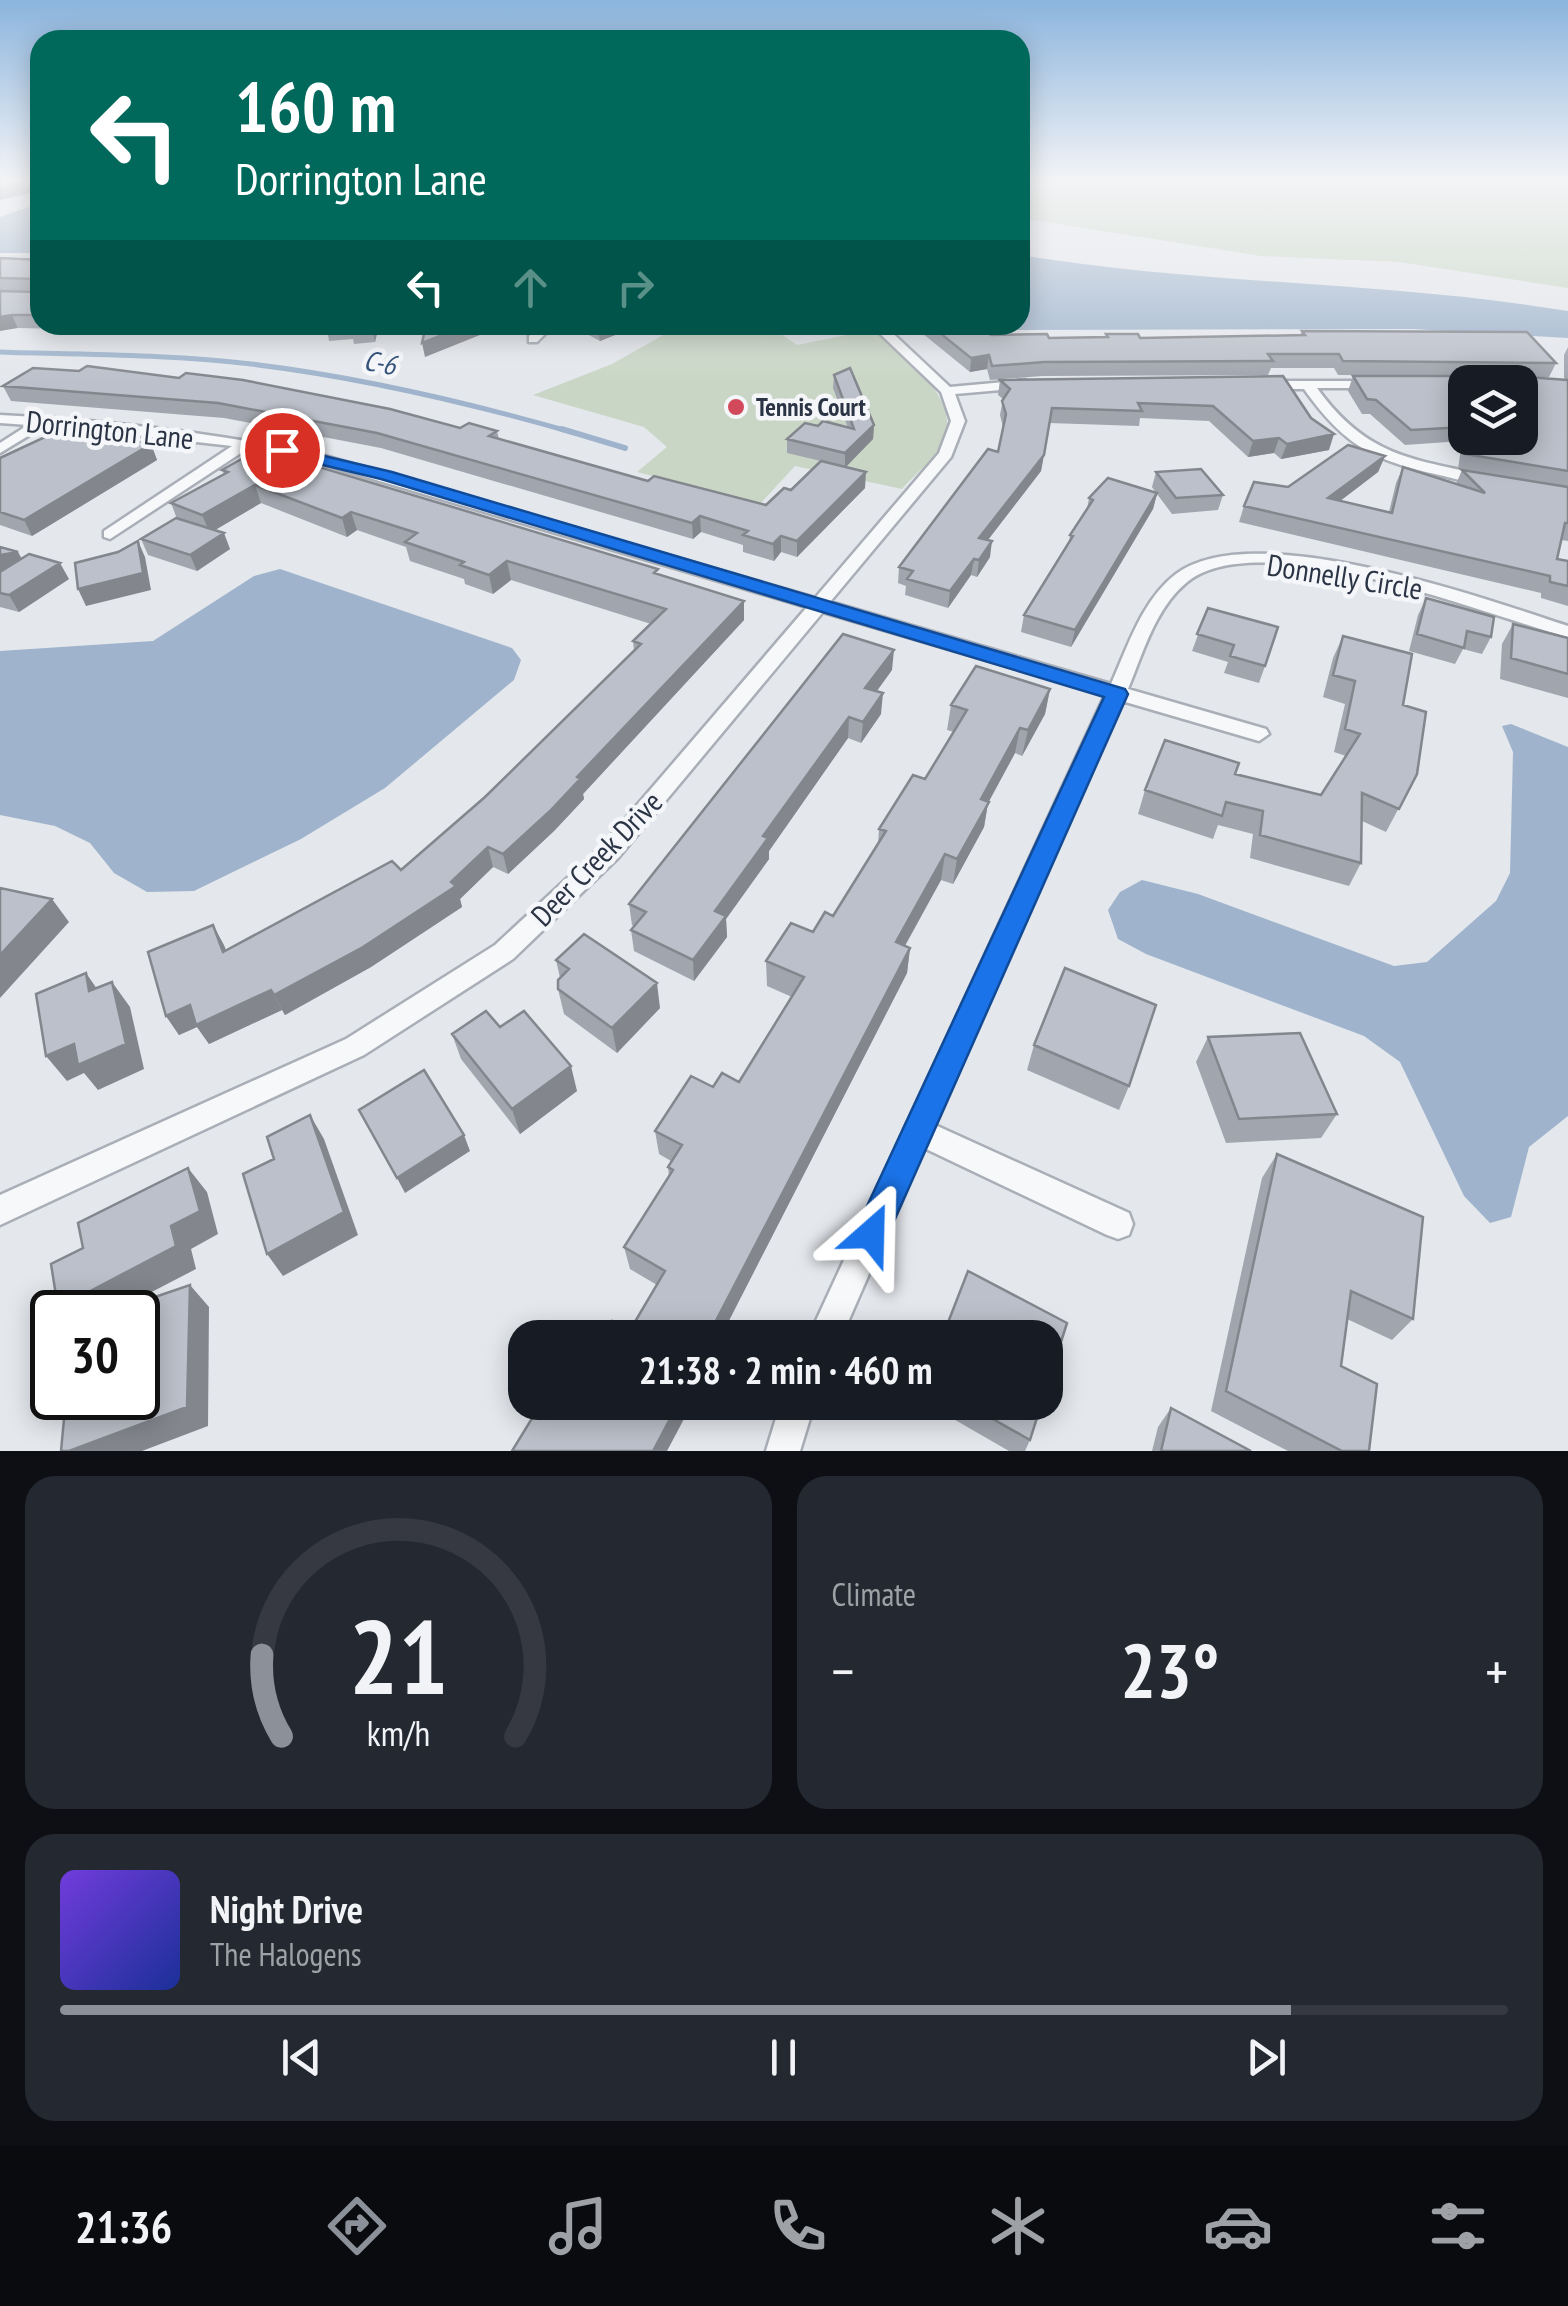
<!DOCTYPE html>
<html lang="en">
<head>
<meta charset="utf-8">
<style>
	:root { --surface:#171b24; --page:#242831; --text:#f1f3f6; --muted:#9ea1a6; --line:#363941; --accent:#8c9099 }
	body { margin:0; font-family:"PT Sans Narrow",sans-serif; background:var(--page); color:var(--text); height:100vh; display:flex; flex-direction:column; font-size:38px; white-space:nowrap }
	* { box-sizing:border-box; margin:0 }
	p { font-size:32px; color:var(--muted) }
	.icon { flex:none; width:55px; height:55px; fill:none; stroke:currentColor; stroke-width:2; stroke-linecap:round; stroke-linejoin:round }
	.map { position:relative; height:1451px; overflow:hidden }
	.side { display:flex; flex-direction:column; gap:25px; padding:25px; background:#0d0f14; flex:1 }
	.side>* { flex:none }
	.guide { position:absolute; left:30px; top:30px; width:1000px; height:305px; border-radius:30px; box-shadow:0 5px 25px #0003; background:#00695c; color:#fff; overflow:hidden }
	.buttons { position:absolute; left:1448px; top:365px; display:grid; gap:20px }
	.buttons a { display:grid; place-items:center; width:90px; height:90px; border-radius:20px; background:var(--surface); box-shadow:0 5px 25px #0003; font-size:50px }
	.speed { position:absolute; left:30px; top:1290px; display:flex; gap:20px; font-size:50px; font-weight:700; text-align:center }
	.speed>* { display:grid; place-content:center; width:130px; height:130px; border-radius:50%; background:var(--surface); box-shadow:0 5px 25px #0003; line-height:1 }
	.speed .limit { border:5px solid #111; border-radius:15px; background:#fff; color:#111 }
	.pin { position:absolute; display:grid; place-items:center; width:85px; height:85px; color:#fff; margin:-42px; border:5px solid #fff; border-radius:50%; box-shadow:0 2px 10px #0007 }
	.me { position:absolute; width:110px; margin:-55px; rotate:25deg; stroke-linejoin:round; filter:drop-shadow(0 0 8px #0008) }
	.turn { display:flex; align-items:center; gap:35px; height:210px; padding:0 40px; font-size:45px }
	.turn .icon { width:130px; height:130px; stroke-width:2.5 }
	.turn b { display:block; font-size:70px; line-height:85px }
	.lanes { display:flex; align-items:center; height:95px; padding:0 40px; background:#0003; justify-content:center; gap:50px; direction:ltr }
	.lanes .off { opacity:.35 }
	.big { font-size:75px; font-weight:700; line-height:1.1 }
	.side .widget { flex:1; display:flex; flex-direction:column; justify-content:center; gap:15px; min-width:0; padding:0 35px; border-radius:30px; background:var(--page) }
	.side .dial { align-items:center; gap:0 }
	.dial svg { height:260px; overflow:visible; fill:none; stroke:var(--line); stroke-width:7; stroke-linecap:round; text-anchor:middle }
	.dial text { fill:var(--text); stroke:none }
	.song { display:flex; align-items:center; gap:30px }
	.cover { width:120px; height:120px; border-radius:15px; background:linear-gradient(135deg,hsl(260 70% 55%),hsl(230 70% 35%)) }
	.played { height:10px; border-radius:5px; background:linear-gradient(90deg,var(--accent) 85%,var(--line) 85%) }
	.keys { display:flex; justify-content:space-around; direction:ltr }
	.heat { display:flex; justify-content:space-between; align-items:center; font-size:55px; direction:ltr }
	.side .tiles { flex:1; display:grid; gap:25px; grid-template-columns:1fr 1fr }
	.widget:last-child { grid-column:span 2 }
	.trip { position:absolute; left:508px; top:1320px; width:555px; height:100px; border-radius:30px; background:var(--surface); box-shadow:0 5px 25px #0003; font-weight:700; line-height:100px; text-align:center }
	.dock { display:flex; height:160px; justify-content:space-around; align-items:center; background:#090b0e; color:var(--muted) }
	.dock .icon { width:70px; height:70px }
	.dock .on { color:var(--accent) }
	.dock b { font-size:45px; color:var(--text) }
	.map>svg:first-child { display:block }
	.green { fill:#c9d6c5 }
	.water { fill:#9fb4cc }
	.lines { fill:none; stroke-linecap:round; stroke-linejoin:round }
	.stream-far1 { stroke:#9fb4cc; stroke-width:5 }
	.stream { stroke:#9fb4cc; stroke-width:6 }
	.street-casing { stroke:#a9aeb7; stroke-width:5 }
	.street { fill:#f7f8fa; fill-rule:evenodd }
	.wall { fill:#a1a5ae; fill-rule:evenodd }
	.shaded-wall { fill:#83868d }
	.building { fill:#bbc0ca; stroke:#83868d; stroke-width:2.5 }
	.route { fill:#1a73e8; stroke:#114b97; stroke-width:2.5 }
	.poi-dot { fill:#d1495b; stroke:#f4f6f9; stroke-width:4 }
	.labels { text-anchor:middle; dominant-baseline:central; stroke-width:9; stroke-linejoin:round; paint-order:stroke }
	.far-poi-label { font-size:25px; font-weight:bold; fill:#2b3445; stroke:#f4f6f9; text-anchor:start }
	.far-water-label { font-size:28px; font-style:italic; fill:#34527a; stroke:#f4f6f9 }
	.street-label { font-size:30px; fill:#2b3445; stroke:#f4f6f9 }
</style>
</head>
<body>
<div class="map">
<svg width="1568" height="1451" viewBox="0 0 1568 1451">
	<rect width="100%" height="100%" fill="#e4e7ec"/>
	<path class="green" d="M1020 178H1568V288L1399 262 1261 256 1020 218Z
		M681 325H768L797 345 872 330C900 351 963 399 944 441 936 458 914 475 902 489L795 466 760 504 637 472 667 447 644 427 533 395 612 364Z"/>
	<path class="water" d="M40 203V253H0V217Z
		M1020 255C1202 285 1386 281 1568 311V338L1413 329 1012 330 1005 325H1020Z
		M280 569 512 648 521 660 514 680 385 788 301 839 194 891 147 892 114 873 90 843 55 826 0 815V651L153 641 254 576Z
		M1511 724 1568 747V1116L1529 1147 1511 1217 1490 1223 1464 1196 1400 1062 1364 1036 1146 954 1118 939 1108 910 1120 892 1142 880 1198 894 1394 966 1427 962 1496 901 1510 873 1513 752 1502 726Z"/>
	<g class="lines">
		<path class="stream-far1" d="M0 352C84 355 168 354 251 364 359 377 466 402 571 432"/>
		<path class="stream" d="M562 429 625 448"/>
		<defs>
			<path id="street" d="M541 325H554L537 342H529V336Z
				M871 325H884L950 387 1025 380 1032 384 1025 388 955 394 965 421 951 457 830 602 1111 684C1128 646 1142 600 1176 574 1253 516 1483 598 1568 626V637C1484 615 1259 522 1186 583 1155 609 1143 653 1128 689L1266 729 1269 734 1259 741 1122 701 935 1125 1129 1213 1133 1224 1129 1235 1118 1239 1107 1235 924 1148 841 1338H808L1105 695 823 612 618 858 513 959 364 1055 0 1225V1195L346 1039 495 945 602 846 807 607 315 462 247 449 110 539 104 537V531L232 446 46 425 0 453V443L28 425 0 423V415C107 420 213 433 318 454L815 598 939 453 951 421 941 392Z
				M1380 381 1382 384 1375 388H1317C1368 459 1415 459 1493 477V483C1476 485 1456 479 1439 475 1372 460 1344 445 1304 389H1264L1257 385 1264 381Z
				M781 1402H815L800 1451H766Z"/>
		</defs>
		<use href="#street" class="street-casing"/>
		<use href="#street" class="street"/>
	</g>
	<path class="wall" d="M0 258 40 260V325H381H379L375 342 354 344 353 339 329 341 328 335 18 328 0 291Z
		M570 325H640L600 341Z
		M797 325H847L816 334Z
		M912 325H978L991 335 1049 338H1105L1106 334 1140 338 1300 335 1302 331 1556 363 1549 377H1527L1568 380V541L1561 540 1557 559 1568 561V606L1541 598V593L1239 522 1244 506 1288 487 1385 456 1378 472 1340 501 1389 512 1396 483 1403 467 1456 484 1462 470 1500 476 1458 469 1462 441 1405 445 1370 414H1362L1348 391 1353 376H1460L1338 375 1334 368H1271L1268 375 1042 376 990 380 987 369 970 372ZM1465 382 1520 438H1465Z
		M1568 347V380L1564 378V355Z
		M33 368 460 428 497 431 499 439 648 481 766 505 791 490 821 461 787 453V439L818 426 848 428 833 388 834 375 874 425 873 439 845 467 865 488 797 557 781 552 774 561 743 552V545L701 532 693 539 381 448 224 418 11 401 3 386Z
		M1283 376 1329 450 1281 459 1274 453 1248 457 1209 421 1140 418 1139 426 1049 423 1041 471 988 540 990 557 977 577 971 575 948 608 905 595 906 586 898 583 899 567 998 452 1003 427 1000 415 1003 399 998 395 1000 380Z
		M151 444 157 460 32 536 0 525V458Z
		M222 470 658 574 744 601V620L583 794 584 799 554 831 508 874 493 867 460 899 462 907 371 967 285 1015 282 1010 209 1044 197 1027 179 1035 166 1016 213 925 226 950 401 870 485 797 634 651 633 641 651 624 511 580 493 594 465 584 464 579 410 561 406 547 357 530 347 537 261 503 215 530 230 549 197 571 148 555 141 539 177 519 171 503 224 474Z
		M1156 472 1223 495 1218 510 1172 514 1157 494 1153 509 1071 647 1021 632 1024 615 1069 543 1070 535 1087 509 1089 498 1156 493 1152 487Z
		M0 547 22 559 69 579 19 612 0 607Z
		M1426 598 1491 637 1482 654 1463 649 1455 664 1409 651 1418 615Z
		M1208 608 1265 666 1259 683 1224 673 1228 662 1192 651Z
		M1513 624 1568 638V698L1500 679 1502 644Z
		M1343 636 1403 705 1417 774 1386 832 1362 821 1361 863 1349 886 1250 858 1253 834 1218 825 1213 839 1138 814 1145 790 1235 774 1321 795 1346 756 1334 752 1345 704 1323 697 1333 658Z
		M892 670 877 691 881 714 861 743 848 738 769 851V859L726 919 727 937 694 981 634 951 631 930 634 926 632 925 629 904Z
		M1050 689 1045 714 1022 756 1015 753 988 803 984 827 953 884 941 880 905 946 910 948 907 973 720 1338H602L629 1332 657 1285 630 1269 624 1247 669 1176 668 1167 671 1161 659 1154 655 1131 713 1087 739 1082 792 997 767 986 766 961 813 932 833 916 878 844 879 829 925 779 954 732 947 730 951 705Z
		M556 960 660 1008 617 1053 564 1014 558 989 560 978Z
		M500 1027 577 1091 520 1134 461 1059 452 1034Z
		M1208 1037 1337 1114 1321 1138 1226 1143 1196 1062Z
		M1034 1045 1129 1086 1119 1110 1027 1070Z
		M1277 1154 1413 1319 1392 1340 1347 1319 1341 1366 1369 1451H1288L1211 1411 1262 1178Z
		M924 1402H1042L1030 1440 1025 1451H1009Z
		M1171 1408 1251 1451H1152L1158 1427Z"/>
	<path class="shaded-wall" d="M40 178V191L0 200V188Z
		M12 315 18 328 0 331V317Z
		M373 325H381H379L375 342 372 329Z
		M468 325H505L425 357 422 343Z
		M605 325H640L600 341 598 328Z
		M817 325H847L816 334Z
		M989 355 987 369 970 372 971 358Z
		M874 425 873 439 845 468V453Z
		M1334 434 1329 450 1281 459 1287 444Z
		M1279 438 1274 453 1248 457 1253 441Z
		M151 444 157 460 32 536 24 520Z
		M1044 455 1041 471 977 554 979 538Z
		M1385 456 1378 472 1323 514 1328 498Z
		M866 472 865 488 797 557V541Z
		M255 485 261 503 210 533 202 515Z
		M1157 493 1153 509 1071 647 1075 630Z
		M351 512 357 530 347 537 342 518Z
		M700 516 701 532 693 539 692 523Z
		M224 533 230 549 197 571 190 555Z
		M781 536V552L774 561 773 544Z
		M138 541 145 557 151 590 86 606 78 589Z
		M992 541 990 557 977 577 979 560Z
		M18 552 27 568 0 573V555Z
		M974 559 971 575 948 608 950 591Z
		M507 561 511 580 493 594 489 575Z
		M60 563 69 579 19 612 9 595Z
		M744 601V620L583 794 584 799 554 831 508 874 503 854Z
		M894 650 892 670 864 708 865 688Z
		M1050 689 1045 714 1022 756 1028 730Z
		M883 693 881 714 861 743 863 722Z
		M849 717 848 738 769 851V859L726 919 727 937 694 981 693 960 715 911 763 836Z
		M1020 728 1015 753 988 803 984 827 953 884 957 859 981 799Z
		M488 847 493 867 460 899 462 907 371 967 285 1015 274 995 451 882Z
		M945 854 941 880 893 967 896 942Z
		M52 899 69 922 0 998V955Z
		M213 925 224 945 234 972 223 952Z
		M910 948 907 973 720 1338H707Z
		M86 973 104 999 89 991Z
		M112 982 130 1007 144 1069 98 1090 84 1073 67 1081 46 1056Z
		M657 983 660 1008 617 1053 612 1028Z
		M271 990 282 1010 209 1044 197 1027 179 1035 166 1016 190 1005Z
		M571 1066 577 1091 520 1134 512 1109Z
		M310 1115 324 1139 358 1235 283 1276 267 1254Z
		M464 1135 470 1151 405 1193 397 1178Z
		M188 1168 207 1192 218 1234 191 1249 196 1269 113 1312H62L58 1308 171 1226Z
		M190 1285 209 1307 208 1426 142 1451H69Z
		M679 1402H693L667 1451H653Z"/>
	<path class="building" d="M0 178H40L0 188Z
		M0 258 40 260V315H12L0 317V291L34 292 37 279 0 278Z
		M326 325H373L372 329 350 330 352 325 325 327Z
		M426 325H468L422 343Z
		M930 325H978L991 335 1047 334 1049 338 1108 337 1106 334H1138L1140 338 1305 335 1302 331 1527 332 1556 363 1343 361 1339 354H1268L1273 361 1044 362 992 366 989 355 971 358Z
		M87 366 179 378 186 373 243 380 390 409 460 428 469 423 497 431 489 436 648 481 654 476 766 505 784 488 791 490 821 461 866 472 797 541 781 536 773 544 743 535 748 531 700 516 692 523 377 433 218 403 3 386 33 368 79 371Z
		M850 368 874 425 845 453 787 439 805 423 818 426 823 421 854 429 834 375Z
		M1475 371H1523L1527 377 1568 380V471L1465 454 1467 438H1520V382H1465V427L1411 430 1376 400 1367 399 1353 376H1471Z
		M1283 376 1311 418 1334 434 1287 444 1279 438 1253 441 1213 406 1138 403 1142 411 1052 408 1044 455 979 538 992 541 979 560 974 559 950 591 907 579 913 571 899 567 988 449 998 452 1006 414 1002 401 1010 389 1000 380Z
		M62 429 151 444 24 520 0 512V458Z
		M1348 445 1385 456 1328 498 1392 513 1403 467 1485 493 1462 470 1568 487V523H1565L1557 559 1568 561V586L1550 582V576L1244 506 1254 482 1288 487Z
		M252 453 313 471 319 467 466 511 658 569 654 573 744 601 577 777 580 779 550 811 503 854 488 847 451 882 456 886 363 947 274 995 271 990 196 1025 190 1005 166 1016 148 952 213 925 223 952 392 861 401 870 485 797 641 644 633 641 666 609 507 561 489 575 460 565 464 562 405 542 417 533 351 512 342 518 255 485 202 515 171 503 228 472 222 470Z
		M1201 469 1223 495 1176 498 1156 472Z
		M1108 478 1157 493 1075 630 1024 615 1073 536 1070 535 1093 500 1089 498Z
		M176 518 224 533 190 555 141 539Z
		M138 541 143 573 78 589 75 563 118 552Z
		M0 547 18 552 0 555Z
		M29 554 60 563 9 595 0 593V572Z
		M1426 598 1494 617 1491 637 1467 631 1464 648 1417 634Z
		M1208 608 1278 627 1265 666 1230 656 1234 645 1197 634Z
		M1513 624 1568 638V674L1511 658Z
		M843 634 894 650 865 688 883 693 863 722 849 717 763 836 768 838 715 911 726 916 693 960 631 930 646 912 629 904Z
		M1343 636 1412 654 1403 705 1426 712 1417 774 1399 809 1362 793 1361 863 1260 835 1263 811 1226 802 1222 816 1145 790 1165 740 1239 763 1235 774 1321 795 1360 734 1345 729 1355 681 1333 675Z
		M976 666 1050 689 1028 730 1020 728 981 799 989 802 957 859 945 854 896 942 910 948 707 1338H602L612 1321 629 1332 665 1271 624 1247 673 1170 668 1167 682 1145 655 1131 691 1076 713 1087 722 1073 739 1082 804 977 766 961 791 923 813 932 825 912 833 916 886 831 879 829 913 775 925 779 967 710 951 705Z
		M0 888 52 899 0 955Z
		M584 934 657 983 612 1028 558 989V980L569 969 556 960Z
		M1065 968 1156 1005 1129 1086 1034 1045Z
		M86 973 89 991 112 982 126 1044 78 1065 74 1044 46 1056 36 994Z
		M486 1011 500 1027 524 1011 571 1066 512 1109 452 1034Z
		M1300 1033 1337 1114 1239 1119 1208 1037Z
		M424 1070 464 1135 397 1178 359 1110Z
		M310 1115 344 1212 267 1254 243 1174 274 1159 267 1137Z
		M1277 1154 1423 1217 1413 1319 1351 1291 1341 1366 1377 1384 1369 1451H1342L1226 1391Z
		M188 1168 200 1211 171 1226 176 1246 58 1308 51 1264 83 1248 78 1223Z
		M968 1271 1067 1323 1045 1392V1338H942Z
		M190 1285 187 1407 69 1451H61L66 1398H138V1312H111Z
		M542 1402H679L653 1451H512Z
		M963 1402H1042L1030 1440Z
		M1171 1408 1251 1451H1161Z"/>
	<linearGradient id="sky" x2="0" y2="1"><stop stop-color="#8bb4dd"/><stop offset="0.47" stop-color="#f3f4f6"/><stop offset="1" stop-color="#f3f4f6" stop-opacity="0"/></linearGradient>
	<rect width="1568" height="382" fill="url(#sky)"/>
	<path class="route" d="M282 446 392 472 1125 689 1128 694 883 1246 871 1251 859 1246 854 1234 1104 697 381 479 277 454V447Z"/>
	<circle class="poi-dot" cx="736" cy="407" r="10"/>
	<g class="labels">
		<g class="far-poi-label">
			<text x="756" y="407">Tennis Court</text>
		</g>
		<g class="far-water-label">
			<text transform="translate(380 362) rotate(10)">C-6</text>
		</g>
		<g class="street-label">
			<text transform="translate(110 429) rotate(6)">Dorrington Lane</text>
			<text transform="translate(1345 576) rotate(9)">Donnelly Circle</text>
			<text transform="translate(596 858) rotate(-46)">Deer Creek Drive</text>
		</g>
	</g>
</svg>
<div class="buttons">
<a><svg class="icon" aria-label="layers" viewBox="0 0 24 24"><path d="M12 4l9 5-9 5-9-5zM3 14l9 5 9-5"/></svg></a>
</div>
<div class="speed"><div class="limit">30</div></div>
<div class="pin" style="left:282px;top:450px;background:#d93025"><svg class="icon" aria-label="arrive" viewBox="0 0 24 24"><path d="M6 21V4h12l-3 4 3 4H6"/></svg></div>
<svg class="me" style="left:871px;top:1234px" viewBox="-20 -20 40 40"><path d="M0-17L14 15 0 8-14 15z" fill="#1a73e8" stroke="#fff" stroke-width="4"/></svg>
<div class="trip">21:38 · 2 min · 460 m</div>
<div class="guide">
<div class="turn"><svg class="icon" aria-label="left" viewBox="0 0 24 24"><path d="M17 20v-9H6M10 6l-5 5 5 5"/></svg><div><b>160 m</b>Dorrington Lane</div></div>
<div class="lanes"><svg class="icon" aria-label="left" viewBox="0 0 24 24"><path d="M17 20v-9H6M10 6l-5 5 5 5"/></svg><svg class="icon off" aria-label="ahead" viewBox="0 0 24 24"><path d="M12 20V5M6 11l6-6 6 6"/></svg><svg class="icon off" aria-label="right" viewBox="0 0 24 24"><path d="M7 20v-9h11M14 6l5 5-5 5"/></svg></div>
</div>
</div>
<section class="side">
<div class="tiles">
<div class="widget dial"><svg viewBox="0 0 100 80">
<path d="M14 69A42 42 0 1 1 86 69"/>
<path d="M14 69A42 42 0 0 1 8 44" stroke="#8c9099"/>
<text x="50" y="56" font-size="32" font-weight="700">21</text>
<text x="50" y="72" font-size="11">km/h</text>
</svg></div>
<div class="widget"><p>Climate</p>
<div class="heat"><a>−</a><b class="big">23°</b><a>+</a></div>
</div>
<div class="widget">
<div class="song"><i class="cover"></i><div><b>Night Drive</b><p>The Halogens</p></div></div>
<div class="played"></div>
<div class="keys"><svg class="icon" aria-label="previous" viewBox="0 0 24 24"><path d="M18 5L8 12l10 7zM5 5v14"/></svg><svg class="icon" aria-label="pause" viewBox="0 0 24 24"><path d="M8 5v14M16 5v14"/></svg><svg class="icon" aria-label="next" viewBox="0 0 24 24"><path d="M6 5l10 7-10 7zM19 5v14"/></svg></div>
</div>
</div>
</section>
<nav class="dock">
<b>21:36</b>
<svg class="icon on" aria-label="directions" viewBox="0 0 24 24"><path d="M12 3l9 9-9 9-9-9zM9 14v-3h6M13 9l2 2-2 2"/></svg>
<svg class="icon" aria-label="music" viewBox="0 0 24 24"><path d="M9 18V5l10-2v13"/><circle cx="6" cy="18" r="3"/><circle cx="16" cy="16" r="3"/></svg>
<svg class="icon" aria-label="phone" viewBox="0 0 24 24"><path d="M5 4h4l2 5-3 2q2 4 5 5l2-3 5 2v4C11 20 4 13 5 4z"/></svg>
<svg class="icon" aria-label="climate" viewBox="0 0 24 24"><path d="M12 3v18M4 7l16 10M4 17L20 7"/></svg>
<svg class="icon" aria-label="car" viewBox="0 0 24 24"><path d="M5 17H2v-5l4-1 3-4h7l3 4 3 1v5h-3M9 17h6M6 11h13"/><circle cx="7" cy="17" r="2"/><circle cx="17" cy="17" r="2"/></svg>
<svg class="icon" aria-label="filters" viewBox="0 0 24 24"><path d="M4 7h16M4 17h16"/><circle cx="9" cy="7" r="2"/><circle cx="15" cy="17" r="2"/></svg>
</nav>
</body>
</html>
